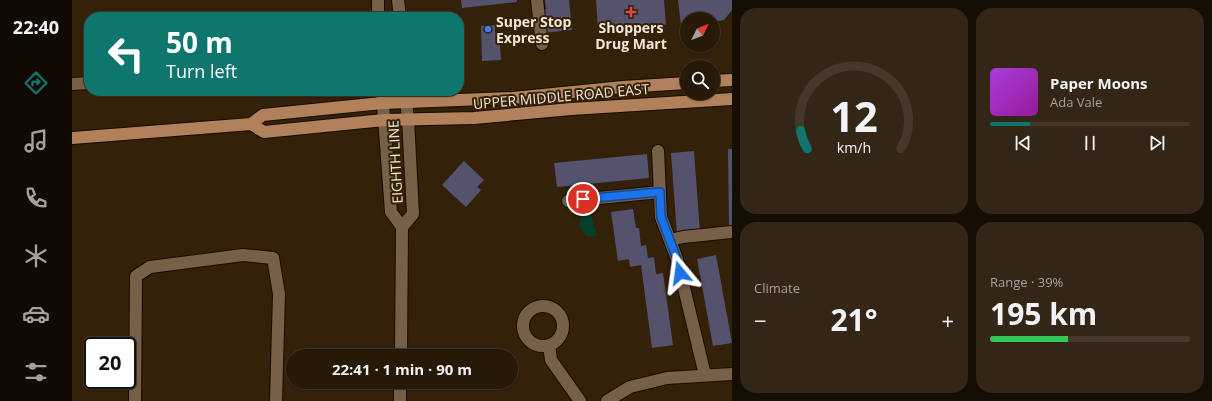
<!DOCTYPE html>
<html lang="en">
<head>
<meta charset="utf-8">
<style>
	:root { --surface:#271908; --page:#332616; --text:#f1f3f6; --muted:#a4a09c; --line:#433829; --accent:#0f766e }
	body { margin:0; font-family:"Open Sans",sans-serif; background:var(--page); color:var(--text); height:100vh; display:flex; flex-direction:column; font-size:15px; white-space:nowrap }
	* { box-sizing:border-box; margin:0 }
	p { font-size:13px; color:var(--muted) }
	.icon { flex:none; width:22px; height:22px; fill:none; stroke:currentColor; stroke-width:2; stroke-linecap:round; stroke-linejoin:round }
	.map { position:relative; flex:1; overflow:hidden }
	.side { display:flex; flex-direction:column; gap:8px; padding:8px; background:#150e04; width:480px }
	.side>* { flex:none }
	.top-card { position:absolute; left:12px; top:12px; width:380px; height:84px; border-radius:16px; box-shadow:0 1px 3px #0004,0 0 0 1px var(--line); background:#0f766e; color:#fff; overflow:hidden }
	.needle { width:26px; rotate:47deg }
	.fabs { position:absolute; left:608px; top:12px; display:grid; gap:8px }
	.fabs a { display:grid; place-items:center; width:40px; height:40px; border-radius:50%; background:var(--surface); box-shadow:0 1px 3px #0004,0 0 0 1px var(--line); font-size:20px }
	.speed { position:absolute; left:12px; top:337px; display:flex; gap:8px; font-size:20px; font-weight:700; text-align:center }
	.speed>* { display:grid; place-content:center; width:52px; height:52px; border-radius:50%; background:var(--surface); box-shadow:0 1px 3px #0004,0 0 0 1px var(--line); line-height:1 }
	.speed .limit { border:2px solid #111; border-radius:6px; background:#fff; color:#111 }
	.pin { position:absolute; display:grid; place-items:center; width:34px; height:34px; color:#fff; margin:-17px; border:2px solid #fff; border-radius:50%; box-shadow:0 1px 4px #0007 }
	.me { position:absolute; width:44px; margin:-22px; rotate:344deg; stroke-linejoin:round; filter:drop-shadow(0 0 3px #0008) }
	.turn { display:flex; align-items:center; gap:14px; height:84px; padding:0 16px; font-size:18px }
	.turn .icon { width:52px; height:52px; stroke-width:2.5 }
	.turn b { display:block; font-size:28px; line-height:34px }
	.big { font-size:30px; font-weight:700; line-height:1.1 }
	.side .tile { flex:1; display:flex; flex-direction:column; justify-content:center; gap:6px; min-width:0; padding:0 14px; border-radius:16px; background:var(--page) }
	.side .dial { align-items:center; gap:0 }
	.dial svg { height:104px; overflow:visible; fill:none; stroke:var(--line); stroke-width:7; stroke-linecap:round; text-anchor:middle }
	.dial text { fill:var(--text); stroke:none }
	.song { display:flex; align-items:center; gap:12px }
	.cover { width:48px; height:48px; border-radius:6px; background:linear-gradient(135deg,hsl(280 70% 55%),hsl(300 70% 35%)) }
	.played { height:4px; border-radius:2px; background:linear-gradient(90deg,var(--accent) 20%,var(--line) 20%) }
	.keys { display:flex; justify-content:space-around; direction:ltr }
	.heat { display:flex; justify-content:space-between; align-items:center; font-size:22px; direction:ltr }
	.charge { height:6px; border-radius:3px; background:linear-gradient(90deg,#34c759 39%,var(--line) 0) }
	.side .tiles { flex:1; display:grid; gap:8px; grid-template-columns:repeat(2,1fr) }
	.trip { position:absolute; left:214px; top:349px; width:232px; height:40px; border-radius:20px; background:var(--surface); box-shadow:0 1px 3px #0004,0 0 0 1px var(--line); font-weight:700; line-height:40px; text-align:center }
	main { display:flex; flex:1; min-height:0 }
	.dock { display:flex; flex-direction:column; width:72px; justify-content:space-around; align-items:center; background:#100a03; color:var(--muted) }
	.dock .icon { width:28px; height:28px }
	.dock .on { color:var(--accent) }
	.dock b { font-size:18px; color:var(--text) }
	.map>svg:first-child { display:block }
	.green { fill:#073f2a }
	.building { fill:#55526e }
	.lines { fill:none; stroke-linecap:round; stroke-linejoin:round }
	.minor-casing { stroke:#1b0a00; stroke-width:14 }
	.major-casing { stroke:#1b0a00; stroke-width:14 }
	.minor { stroke:#766048; stroke-width:12 }
	.major { stroke:#b1815c; stroke-width:12 }
	.route-casing { stroke:#114b97; stroke-width:10 }
	.route { stroke:#1a73e8; stroke-width:7 }
	.health-dot { fill:#e0444e; stroke:#34210a; stroke-width:1.5 }
	.shop-dot { fill:#3f7fe0; stroke:#34210a; stroke-width:1.5 }
	.labels { text-anchor:middle; dominant-baseline:central; stroke-width:4; stroke-linejoin:round; paint-order:stroke }
	.poi-label { font-size:14px; font-weight:bold; fill:#f4e8da; stroke:#34210a; text-anchor:start }
	.street-label { font-size:14px; fill:#f4e8da; stroke:#34210a }
</style>
</head>
<body>
<main>
<nav class="dock">
<b>22:40</b>
<svg class="icon on" aria-label="directions" viewBox="0 0 24 24"><path d="M12 3l9 9-9 9-9-9zM9 14v-3h6M13 9l2 2-2 2"/></svg>
<svg class="icon" aria-label="music" viewBox="0 0 24 24"><path d="M9 18V5l10-2v13"/><circle cx="6" cy="18" r="3"/><circle cx="16" cy="16" r="3"/></svg>
<svg class="icon" aria-label="phone" viewBox="0 0 24 24"><path d="M5 4h4l2 5-3 2q2 4 5 5l2-3 5 2v4C11 20 4 13 5 4z"/></svg>
<svg class="icon" aria-label="climate" viewBox="0 0 24 24"><path d="M12 3v18M4 7l16 10M4 17L20 7"/></svg>
<svg class="icon" aria-label="car" viewBox="0 0 24 24"><path d="M5 17H2v-5l4-1 3-4h7l3 4 3 1v5h-3M9 17h6M6 11h13"/><circle cx="7" cy="17" r="2"/><circle cx="17" cy="17" r="2"/></svg>
<svg class="icon" aria-label="filters" viewBox="0 0 24 24"><path d="M4 7h16M4 17h16"/><circle cx="9" cy="7" r="2"/><circle cx="15" cy="17" r="2"/></svg>
</nav>
<div class="map">
<svg width="660" height="401" viewBox="0 0 660 401">
	<rect width="100%" height="100%" fill="#34210a"/>
	<path class="green" d="M518 212 525 236C514 238 513 235 507 226L509 217Z"/>
	<path class="building" d="M389 0H445V2L390 8Z
		M473 0H497L500 30 470 33 468 9H474Z
		M524 0H592L594 25 526 29Z
		M606 0H660V10L652 20 641 22V19H615V25H609Z
		M423 25V32H427L429 60 410 61 409 26Z
		M656 149H660V227H657Z
		M622 151 628 233 605 235 599 153Z
		M575 154 577 178 485 187 482 163Z
		M392 161 412 180 405 187 409 190 394 207 370 185Z
		M561 209 564 228H567L569 246 574 245 576 258 582 257 584 274 591 273 601 345 580 348 569 265 558 267 557 259 546 261 539 212Z
		M644 255 660 343 641 346 625 259Z"/>
	<g class="lines">
		<defs>
			<path id="minor" d="M306 0V17
				M326 0 328 17
				M465 0 470 44
				M0 84 17 83
				M310 91 319 212 330 227 329 356
				M586 151 589 217 605 259 633 375
				M496 201 588 192
				M330 227 341 214 336 119 333 91
				M598 240 611 237 660 232
				M451 326a20 20 0 1 1 40 0a20 20 0 1 1-40 0Z
				M477 345 479 360 508 401
				M63 401 64 276 78 267 171 255 201 258 207 294 204 401
				M328 401V382
				M535 401 558 387 595 378 660 374"/>
			<path id="major" d="M641 81 660 80
				M179 124 192 132 312 120 402 118 499 109 660 99
				M0 138 179 124 191 115 310 103 441 98 551 87 615 83"/>
		</defs>
		<use href="#minor" class="minor-casing"/>
		<use href="#major" class="major-casing"/>
		<use href="#minor" class="minor"/>
		<use href="#major" class="major"/>
	</g>
	<g class="lines">
		<defs>
			<path id="route" d="M511 199 588 192 589 217 605 259 608 273"/>
		</defs>
		<use href="#route" class="route-casing"/>
		<use href="#route" class="route"/>
	</g>
	<path class="health-dot" d="M557 6h4v4h4v4h-4v4h-4v-4h-4v-4h4z"/>
	<circle class="shop-dot" cx="416" cy="29" r="4"/>
	<g class="labels">
		<g class="poi-label">
			<text x="424" y="21">Super Stop<tspan x="424" dy="16">Express</tspan></text>
			<text x="559" y="27" text-anchor="middle">Shoppers<tspan x="559" dy="16">Drug Mart</tspan></text>
		</g>
		<g class="street-label">
			<text transform="translate(489 96) rotate(-5)">UPPER MIDDLE ROAD EAST</text>
			<text transform="translate(323 162) rotate(-93)">EIGHTH LINE</text>
		</g>
	</g>
</svg>
<div class="fabs">
<a><svg class="needle" viewBox="-14 -14 28 28"><path d="M0-13l5 13h-10z" fill="#e53935"/><path d="M0 13l5-13h-10z" fill="#a4a09c"/></svg></a>
<a><svg class="icon" aria-label="search" viewBox="0 0 24 24"><circle cx="10" cy="10" r="6"/><path d="M15 15l6 6"/></svg></a>
</div>
<div class="speed"><div class="limit">20</div></div>
<div class="pin" style="left:511px;top:199px;background:#d93025"><svg class="icon" aria-label="arrive" viewBox="0 0 24 24"><path d="M6 21V4h12l-3 4 3 4H6"/></svg></div>
<svg class="me" style="left:608px;top:273px" viewBox="-20 -20 40 40"><path d="M0-17L14 15 0 8-14 15z" fill="#1a73e8" stroke="#fff" stroke-width="4"/></svg>
<div class="trip">22:41 · 1 min · 90 m</div>
<div class="top-card">
<div class="turn"><svg class="icon" aria-label="left" viewBox="0 0 24 24"><path d="M17 20v-9H6M10 6l-5 5 5 5"/></svg><div><b>50 m</b>Turn left</div></div>
</div>
</div>
<section class="side">
<div class="tiles">
<div class="tile dial"><svg viewBox="0 0 100 80">
<path d="M14 69A42 42 0 1 1 86 69"/>
<path d="M14 69A42 42 0 0 1 9 55" stroke="#0f766e"/>
<text x="50" y="56" font-size="32" font-weight="700">12</text>
<text x="50" y="72" font-size="11">km/h</text>
</svg></div>
<div class="tile">
<div class="song"><i class="cover"></i><div><b>Paper Moons</b><p>Ada Vale</p></div></div>
<div class="played"></div>
<div class="keys"><svg class="icon" aria-label="previous" viewBox="0 0 24 24"><path d="M18 5L8 12l10 7zM5 5v14"/></svg><svg class="icon" aria-label="pause" viewBox="0 0 24 24"><path d="M8 5v14M16 5v14"/></svg><svg class="icon" aria-label="next" viewBox="0 0 24 24"><path d="M6 5l10 7-10 7zM19 5v14"/></svg></div>
</div>
<div class="tile"><p>Climate</p>
<div class="heat"><a>−</a><b class="big">21°</b><a>+</a></div>
</div>
<div class="tile"><p>Range · 39%</p><b class="big">195 km</b><div class="charge"></div></div>
</div>
</section>
</main>
</body>
</html>
